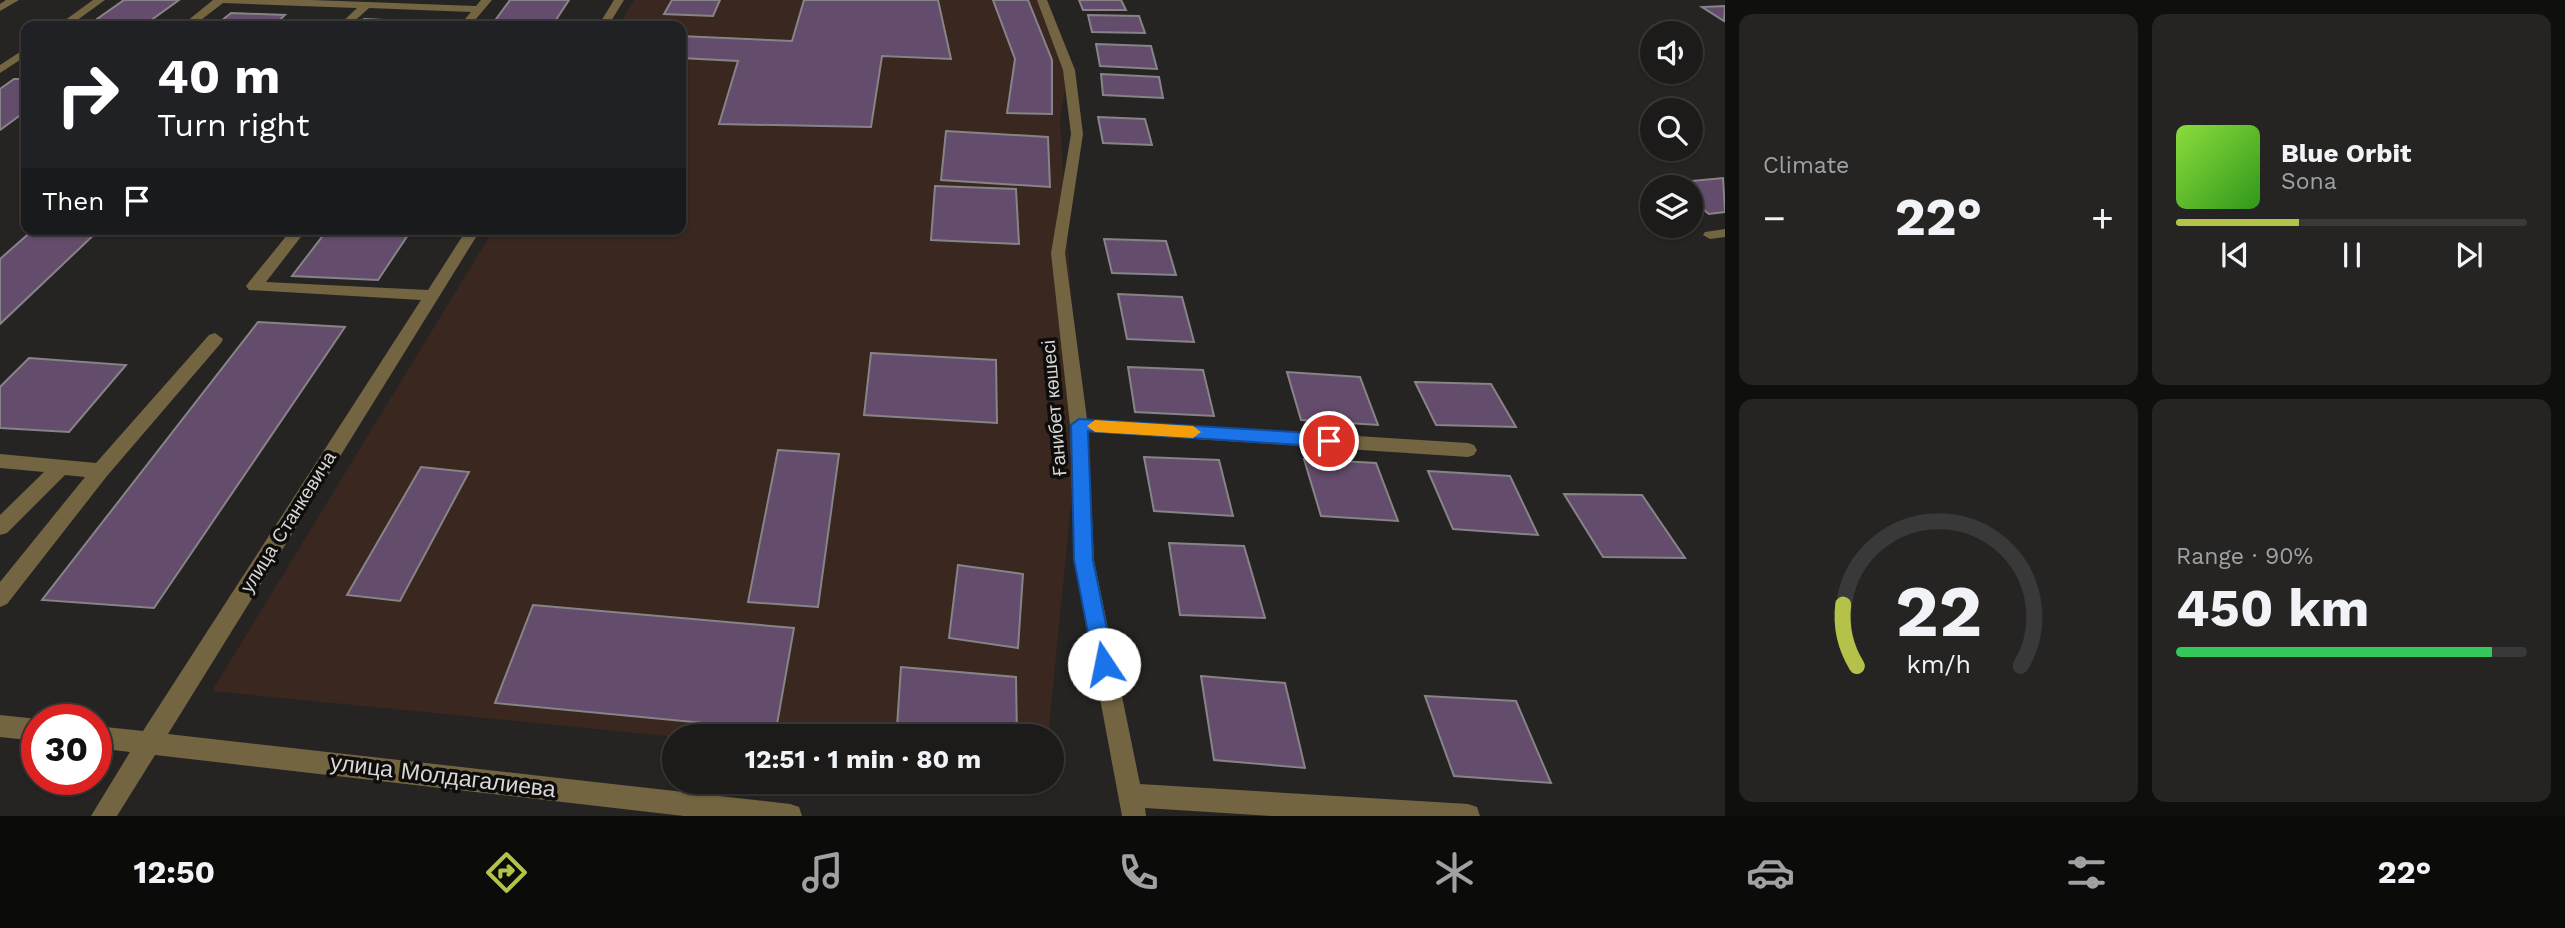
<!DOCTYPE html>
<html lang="en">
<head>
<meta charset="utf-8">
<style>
	body { margin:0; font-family:"Work Sans",sans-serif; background:#252423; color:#f1f3f6; height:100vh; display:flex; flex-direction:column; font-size:26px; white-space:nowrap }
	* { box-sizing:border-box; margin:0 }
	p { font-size:23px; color:#a0a1a2 }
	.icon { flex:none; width:38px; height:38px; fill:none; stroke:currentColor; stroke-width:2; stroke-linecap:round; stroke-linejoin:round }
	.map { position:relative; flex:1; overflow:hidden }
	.sheet { display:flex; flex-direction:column; gap:14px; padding:14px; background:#0f0f0e; width:840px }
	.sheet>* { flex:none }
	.banner { position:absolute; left:21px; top:21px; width:665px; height:214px; border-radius:14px; box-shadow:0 2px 5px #0004,0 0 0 2px #3a3939; background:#202124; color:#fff; overflow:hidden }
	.tools { position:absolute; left:1640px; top:21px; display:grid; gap:14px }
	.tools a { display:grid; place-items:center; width:63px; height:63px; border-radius:50%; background:#1c1b1a; box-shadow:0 2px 5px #0004,0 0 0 2px #3a3939; font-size:35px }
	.speed { position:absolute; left:21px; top:704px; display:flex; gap:14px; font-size:35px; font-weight:700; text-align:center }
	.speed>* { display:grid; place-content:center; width:91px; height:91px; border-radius:50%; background:#1c1b1a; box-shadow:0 2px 5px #0004,0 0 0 2px #3a3939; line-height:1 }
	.speed .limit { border:10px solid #d22; background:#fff; color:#111 }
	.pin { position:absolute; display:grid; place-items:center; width:60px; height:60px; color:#fff; margin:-30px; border:4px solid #fff; border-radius:50%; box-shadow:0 2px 7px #0007 }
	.me { position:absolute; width:77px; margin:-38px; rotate:349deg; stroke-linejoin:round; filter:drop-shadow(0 0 5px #0008) }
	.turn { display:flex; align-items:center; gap:24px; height:147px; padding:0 21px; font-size:32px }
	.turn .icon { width:91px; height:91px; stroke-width:2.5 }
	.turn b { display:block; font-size:49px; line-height:60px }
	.then { display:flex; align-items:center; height:66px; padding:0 21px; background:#0003; gap:14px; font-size:26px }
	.big { font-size:52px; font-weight:700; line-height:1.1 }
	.sheet .card { flex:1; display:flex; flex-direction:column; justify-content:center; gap:10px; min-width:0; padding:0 24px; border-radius:14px; background:#252423 }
	.sheet .dial { align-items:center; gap:0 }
	.dial svg { height:182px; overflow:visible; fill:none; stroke:#3a3939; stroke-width:7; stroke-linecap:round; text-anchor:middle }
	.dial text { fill:#f1f3f6; stroke:none }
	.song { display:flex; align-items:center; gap:21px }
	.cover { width:84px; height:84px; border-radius:10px; background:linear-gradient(135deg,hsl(90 70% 55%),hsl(110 70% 35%)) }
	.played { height:7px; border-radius:4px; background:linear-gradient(90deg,#b4c24a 35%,#3a3939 35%) }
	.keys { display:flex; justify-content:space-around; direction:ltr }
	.heat { display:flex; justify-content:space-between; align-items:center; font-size:38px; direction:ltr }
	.charge { height:10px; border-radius:5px; background:linear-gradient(90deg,#34c759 90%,#3a3939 0) }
	.sheet .tiles { flex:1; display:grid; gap:14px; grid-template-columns:repeat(2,1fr) }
	.trip { position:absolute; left:662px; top:724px; width:402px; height:70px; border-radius:35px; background:#1c1b1a; box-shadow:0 2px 5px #0004,0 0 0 2px #3a3939; font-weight:700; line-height:70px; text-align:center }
	.menu { display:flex; height:112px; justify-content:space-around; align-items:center; background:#0b0b0a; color:#a0a1a2 }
	.menu .icon { width:49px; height:49px }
	.menu .active { color:#b4c24a }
	.menu b { font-size:32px; color:#f1f3f6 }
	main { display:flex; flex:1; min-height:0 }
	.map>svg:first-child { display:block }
	.commercial { fill:#392720 }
	.building { fill:#644c6c; stroke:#868487; stroke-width:2 }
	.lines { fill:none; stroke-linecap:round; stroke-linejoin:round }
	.minor { fill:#736542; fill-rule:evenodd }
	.route { fill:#1a73e8; stroke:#114b97; stroke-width:2 }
	.slow { fill:#f59e0b }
	.labels { text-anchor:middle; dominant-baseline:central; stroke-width:7; stroke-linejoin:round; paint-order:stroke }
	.street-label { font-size:19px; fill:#d8d7d6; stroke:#0e0d0c }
	.near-street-label { font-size:23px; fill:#d8d7d6; stroke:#0e0d0c }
</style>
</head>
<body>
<main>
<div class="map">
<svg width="1725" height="816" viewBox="0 0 1725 816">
	<rect width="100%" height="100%" fill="#262422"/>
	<polygon class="commercial" points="634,0 1041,0 1069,70 1060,118 1079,425 1048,737 676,737 212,691 494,229 681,229 681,26 618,26"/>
	<g class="building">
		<polygon points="124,0 179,0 143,26 87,26"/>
		<polygon points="510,0 569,0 552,26 491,26"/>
		<polygon points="672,0 720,0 713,16 664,14"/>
		<polygon points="804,0 938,0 951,59 882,56 871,127 719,124 738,61 681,58 681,36 792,41"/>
		<polygon points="993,0 1028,0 1052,60 1052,114 1007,113 1015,59"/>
		<polygon points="1079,0 1121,0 1126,10 1083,10"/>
		<polygon points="1725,6 1724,21 1702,7"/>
		<polygon points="231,13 285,15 273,26 215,26"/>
		<polygon points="1088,15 1139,16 1145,33 1092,32"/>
		<polygon points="364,19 424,22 420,26 357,26"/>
		<polygon points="1096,44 1151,46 1157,69 1100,66"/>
		<polygon points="1101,74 1159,77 1163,98 1103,95"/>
		<polygon points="14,79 26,79 26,111 0,130 0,89"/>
		<polygon points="1098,117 1145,119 1152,145 1103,143"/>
		<polygon points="946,131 1048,137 1050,187 941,180"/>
		<polygon points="1723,178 1725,212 1709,214 1690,199 1690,187 1675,187 1670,183"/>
		<polygon points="935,186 1016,189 1019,244 931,240"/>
		<polygon points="34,229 100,229 0,324 0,259"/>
		<polygon points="328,229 412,229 378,280 292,276"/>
		<polygon points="1104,239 1166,241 1176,275 1112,273"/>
		<polygon points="1118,294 1182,297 1194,342 1127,339"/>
		<polygon points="258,322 345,327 154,608 42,600"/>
		<polygon points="871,353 996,360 997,423 864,415"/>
		<polygon points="29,358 126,365 69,432 0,428 0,387"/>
		<polygon points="1128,367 1203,370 1214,416 1135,412"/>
		<polygon points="1287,372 1360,377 1378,425 1301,420"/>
		<polygon points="1415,382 1491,384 1516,427 1436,425"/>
		<polygon points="778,450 839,454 818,607 748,602"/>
		<polygon points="1144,457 1219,460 1233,516 1154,511"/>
		<polygon points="1304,459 1376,463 1398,521 1321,516"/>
		<polygon points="421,467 469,472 400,601 347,595"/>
		<polygon points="1428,471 1510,476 1538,535 1453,529"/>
		<polygon points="1564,494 1642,495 1685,558 1603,557"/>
		<polygon points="1169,543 1244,546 1265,618 1180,615"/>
		<polygon points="958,565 1023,574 1018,648 949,638"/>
		<polygon points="533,605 794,628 776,730 495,703"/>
		<polygon points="901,667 1016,677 1017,737 897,727"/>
		<polygon points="1201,676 1285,683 1305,768 1214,760"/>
		<polygon points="1425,696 1516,701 1551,783 1454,776"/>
	</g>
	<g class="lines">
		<g class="minor">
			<polygon points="6,0 19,0 0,11 0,4"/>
			<polygon points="93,0 105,0 69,26 57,26"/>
			<polygon points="213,0 312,0 476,6 481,0 492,0 470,26 459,26 471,12 369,8 349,26 338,26 357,8 223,3 193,26 181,26"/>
			<polygon points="614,0 624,0 608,26 598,26"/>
			<polygon points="1037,0 1047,0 1075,70 1083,134 1065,253 1087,419 1468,443 1474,445 1477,450 1474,455 1468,457 1088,432 1094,560 1140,784 1468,804 1477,807 1480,816 1272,816 1145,808 1146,816 1122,816 1074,560 1070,425 1051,253 1071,134 1063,70"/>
			<polygon points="26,48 26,56 0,73 0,65"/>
			<polygon points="292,229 307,229 266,282 428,290 467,229 481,229 168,734 790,804 799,807 802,816 684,816 155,755 117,816 91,816 130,752 96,748 96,726 143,731 421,300 249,290 246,286 249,282"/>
			<polygon points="1725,229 1725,237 1710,239 1703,235 1705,232"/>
			<polygon points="215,333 223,339 221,343 107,476 7,604 0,607 0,582 85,477 65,475 7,533 0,535 0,515 44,472 0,468 0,454 96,463 209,335"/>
			<polygon points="0,715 38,719 37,741 0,737"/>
		</g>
	</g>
	<polygon class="route" points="1079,419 1329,434 1338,441 1329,447 1088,431 1093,560 1114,664 1111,671 1104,674 1097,671 1094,664 1074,560 1071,425"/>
	<polygon class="slow" points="1095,420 1193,426 1201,432 1193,438 1095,432 1087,426"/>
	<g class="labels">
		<g class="street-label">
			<text transform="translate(1054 408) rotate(-95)">Ғанибет көшесі</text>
			<text transform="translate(288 522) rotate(-58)">улица Станкевича</text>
		</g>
		<g class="near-street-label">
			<text transform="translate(443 776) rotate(7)">улица Молдагалиева</text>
		</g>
	</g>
</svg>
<div class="tools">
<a><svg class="icon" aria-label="sound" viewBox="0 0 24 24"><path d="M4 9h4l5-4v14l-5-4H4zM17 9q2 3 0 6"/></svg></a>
<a><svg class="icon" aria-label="search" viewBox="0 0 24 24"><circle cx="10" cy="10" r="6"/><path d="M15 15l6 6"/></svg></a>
<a><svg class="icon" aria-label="layers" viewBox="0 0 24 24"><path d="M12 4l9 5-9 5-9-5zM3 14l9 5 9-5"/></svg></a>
</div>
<div class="speed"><div class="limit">30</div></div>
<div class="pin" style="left:1329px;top:441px;background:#d93025"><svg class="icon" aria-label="arrive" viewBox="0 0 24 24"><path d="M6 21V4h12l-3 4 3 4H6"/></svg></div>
<svg class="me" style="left:1104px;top:664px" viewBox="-20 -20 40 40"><circle r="19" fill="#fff"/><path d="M0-13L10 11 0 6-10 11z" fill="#1a73e8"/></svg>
<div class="trip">12:51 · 1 min · 80 m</div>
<div class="banner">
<div class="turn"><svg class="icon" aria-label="right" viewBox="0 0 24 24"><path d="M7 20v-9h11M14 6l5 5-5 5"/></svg><div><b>40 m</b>Turn right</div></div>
<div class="then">Then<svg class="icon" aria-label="arrive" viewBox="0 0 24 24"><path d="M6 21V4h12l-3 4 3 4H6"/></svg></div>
</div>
</div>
<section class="sheet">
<div class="tiles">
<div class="card"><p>Climate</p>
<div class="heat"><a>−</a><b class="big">22°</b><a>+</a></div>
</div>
<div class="card">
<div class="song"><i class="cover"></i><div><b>Blue Orbit</b><p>Sona</p></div></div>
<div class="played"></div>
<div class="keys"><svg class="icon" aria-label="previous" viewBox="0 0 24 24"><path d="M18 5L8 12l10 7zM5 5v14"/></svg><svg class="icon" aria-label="pause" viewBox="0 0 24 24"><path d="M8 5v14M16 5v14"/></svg><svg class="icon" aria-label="next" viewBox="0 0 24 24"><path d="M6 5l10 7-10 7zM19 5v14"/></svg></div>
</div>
<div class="card dial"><svg viewBox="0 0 100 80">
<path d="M14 69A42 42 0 1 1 86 69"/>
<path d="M14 69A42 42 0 0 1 8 42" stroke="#b4c24a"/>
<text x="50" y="56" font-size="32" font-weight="700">22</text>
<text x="50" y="72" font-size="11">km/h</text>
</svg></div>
<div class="card"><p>Range · 90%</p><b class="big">450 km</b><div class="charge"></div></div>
</div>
</section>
</main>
<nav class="menu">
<b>12:50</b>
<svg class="icon active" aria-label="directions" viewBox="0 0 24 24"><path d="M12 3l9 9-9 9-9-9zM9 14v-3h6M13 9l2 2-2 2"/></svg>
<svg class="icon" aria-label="music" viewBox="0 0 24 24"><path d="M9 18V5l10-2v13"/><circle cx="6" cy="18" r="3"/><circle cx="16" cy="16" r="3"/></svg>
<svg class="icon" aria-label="phone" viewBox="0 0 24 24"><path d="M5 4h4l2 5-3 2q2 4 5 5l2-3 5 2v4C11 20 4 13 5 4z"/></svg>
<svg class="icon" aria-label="climate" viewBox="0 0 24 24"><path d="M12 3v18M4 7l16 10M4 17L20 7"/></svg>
<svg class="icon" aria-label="car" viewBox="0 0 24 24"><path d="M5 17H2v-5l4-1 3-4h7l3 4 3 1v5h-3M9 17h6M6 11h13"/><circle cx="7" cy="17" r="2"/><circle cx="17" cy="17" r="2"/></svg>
<svg class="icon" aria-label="filters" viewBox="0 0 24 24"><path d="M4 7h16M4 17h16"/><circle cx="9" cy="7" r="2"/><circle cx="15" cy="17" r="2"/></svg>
<b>22°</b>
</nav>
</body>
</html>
